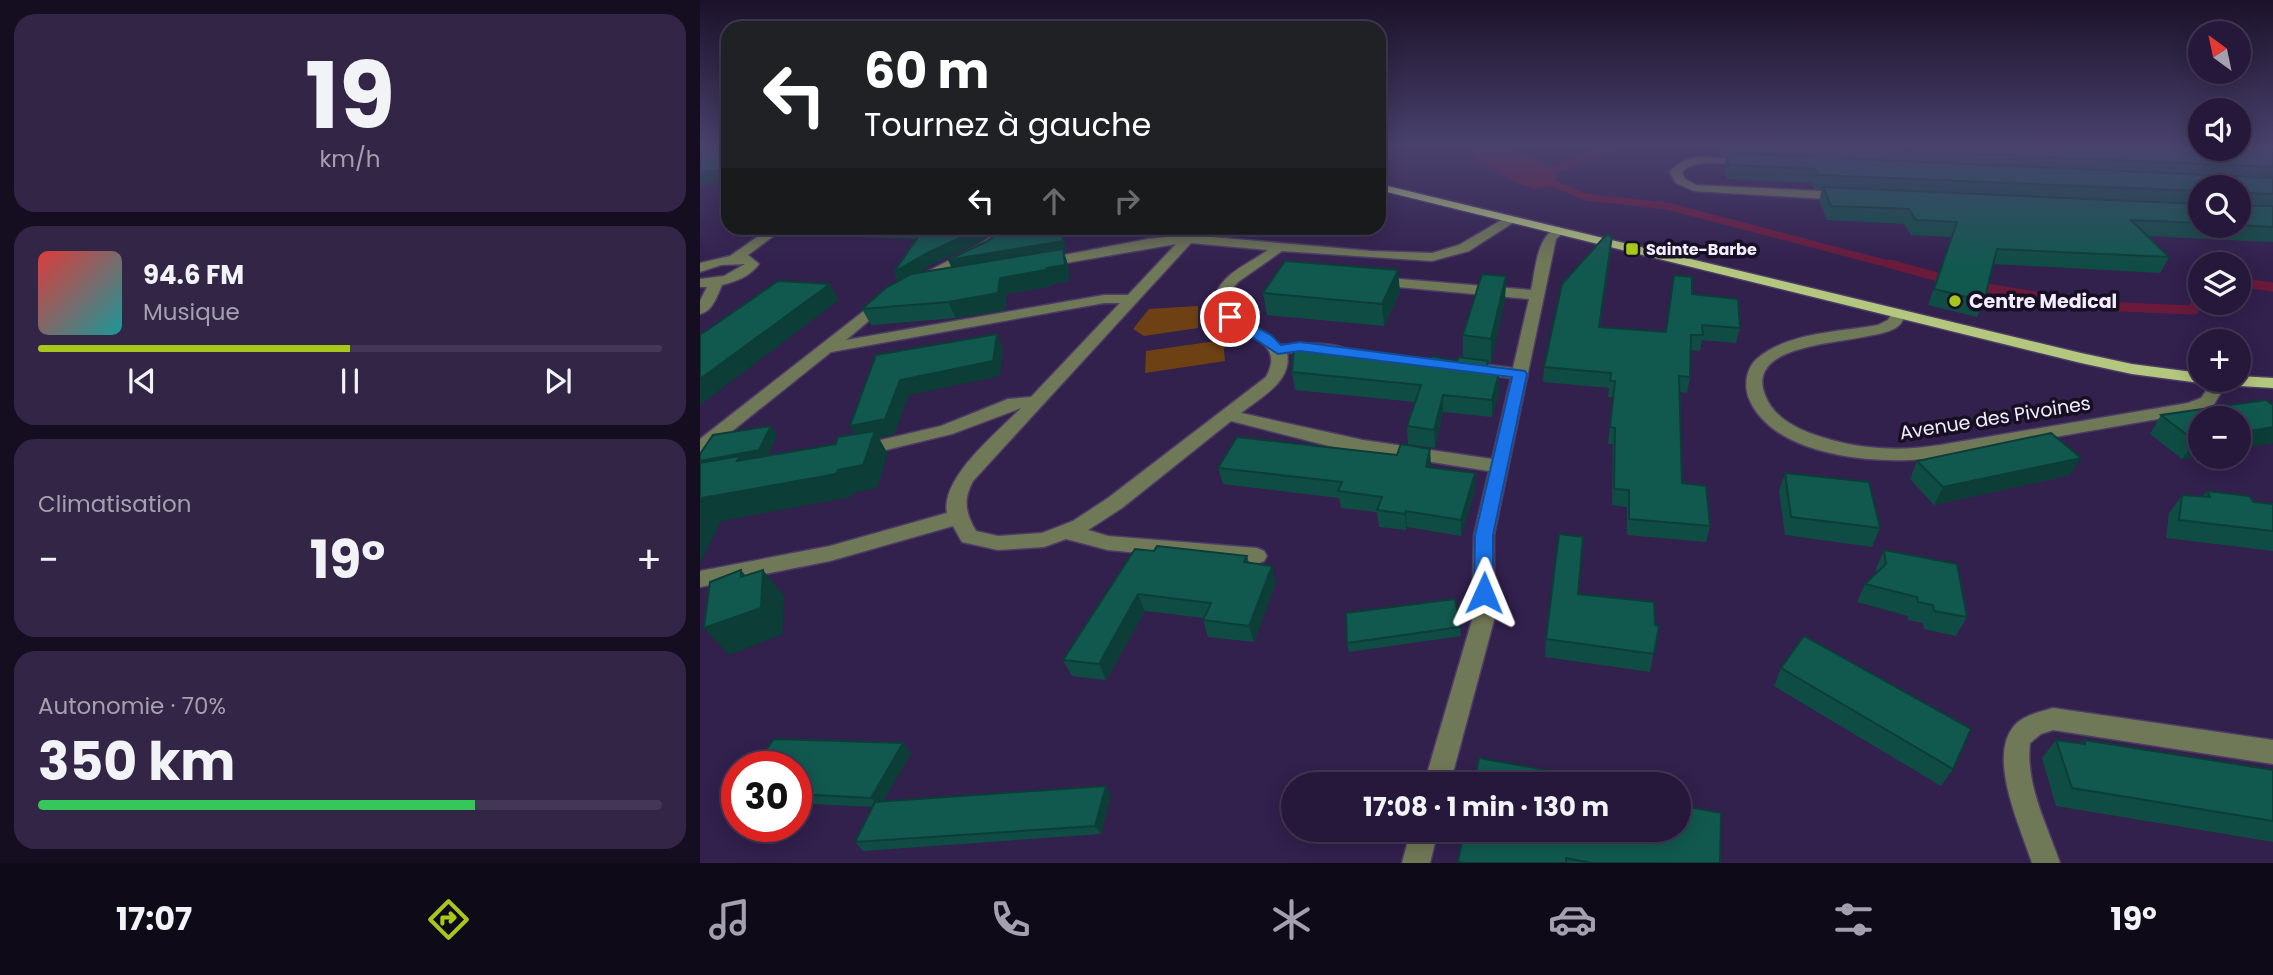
<!DOCTYPE html>
<html lang="fr">
<head>
<meta charset="utf-8">
<style>
	body { margin:0; font-family:Poppins,sans-serif; background:#322545; color:#f1f3f6; height:100vh; display:flex; flex-direction:column; font-size:26px; white-space:nowrap }
	* { box-sizing:border-box; margin:0 }
	p { font-size:23px; color:#a4a0af }
	.icon { flex:none; width:38px; height:38px; fill:none; stroke:currentColor; stroke-width:2; stroke-linecap:round; stroke-linejoin:round }
	.map { position:relative; flex:1; overflow:hidden }
	.sheet { display:flex; flex-direction:column; gap:14px; padding:14px; background:#150d20; width:700px }
	.sheet>* { flex:none }
	.top-card { position:absolute; left:21px; top:21px; width:665px; height:214px; border-radius:21px; box-shadow:0 4px 18px #0003,0 0 0 2px #423754; background:#202124; color:#fff; overflow:hidden }
	.needle { width:46px; rotate:327deg }
	.tools { position:absolute; left:1488px; top:21px; display:grid; gap:14px }
	.tools a { display:grid; place-items:center; width:63px; height:63px; border-radius:50%; background:#26183a; box-shadow:0 4px 18px #0003,0 0 0 2px #423754; font-size:35px }
	.speed { position:absolute; left:21px; top:751px; display:flex; gap:14px; font-size:35px; font-weight:700; text-align:center }
	.speed>* { display:grid; place-content:center; width:91px; height:91px; border-radius:50%; background:#26183a; box-shadow:0 4px 18px #0003,0 0 0 2px #423754; line-height:1 }
	.speed .limit { border:10px solid #d22; background:#fff; color:#111 }
	.pin { position:absolute; display:grid; place-items:center; width:60px; height:60px; color:#fff; margin:-30px; border:4px solid #fff; border-radius:50%; box-shadow:0 2px 7px #0007 }
	.me { position:absolute; width:77px; margin:-38px; rotate:1deg; stroke-linejoin:round; filter:drop-shadow(0 0 5px #0008) }
	.turn { display:flex; align-items:center; gap:24px; height:147px; padding:0 28px; font-size:32px }
	.turn .icon { width:91px; height:91px; stroke-width:2.5 }
	.turn b { display:block; font-size:49px; line-height:60px }
	.lanes { display:flex; align-items:center; height:66px; padding:0 28px; background:#0003; justify-content:center; gap:35px; direction:ltr }
	.lanes .off { opacity:.35 }
	.big { font-size:52px; font-weight:700; line-height:1.1 }
	.sheet .widget { flex:1; display:flex; flex-direction:column; justify-content:center; gap:10px; min-width:0; padding:0 24px; border-radius:21px; background:#322545 }
	.sheet .dial { align-items:center; gap:0 }
	.dial b { font-size:91px; line-height:1 }
	.song { display:flex; align-items:center; gap:21px }
	.cover { width:84px; height:84px; border-radius:10px; background:linear-gradient(135deg,hsl(0 70% 55%),hsl(180 70% 35%)) }
	.played { height:7px; border-radius:4px; background:linear-gradient(90deg,#a8c71c 50%,#423754 50%) }
	.keys { display:flex; justify-content:space-around; direction:ltr }
	.heat { display:flex; justify-content:space-between; align-items:center; font-size:38px; direction:ltr }
	.charge { height:10px; border-radius:5px; background:linear-gradient(90deg,#34c759 70%,#423754 0) }
	.trip { position:absolute; left:581px; top:772px; width:410px; height:70px; border-radius:35px; background:#26183a; box-shadow:0 4px 18px #0003,0 0 0 2px #423754; font-weight:700; line-height:70px; text-align:center }
	.tabs { display:flex; height:112px; justify-content:space-around; align-items:center; background:#0f0a17; color:#a4a0af }
	.tabs .icon { width:49px; height:49px }
	.tabs .on { color:#a8c71c }
	.tabs b { font-size:32px; color:#f1f3f6 }
	main { display:flex; flex:1; min-height:0 }
	.map>svg:first-child { display:block }
	.green { fill:#6e4115 }
	.lines { fill:none; stroke-linecap:round; stroke-linejoin:round }
	.stream-far1 { stroke:#6b1a3b; stroke-width:7 }
	.stream { stroke:#6b1a3b; stroke-width:9 }
	.river { fill:#6b1a3b; fill-rule:evenodd }
	.minor-casing { stroke:#4d3d66; stroke-width:3 }
	.major-casing { stroke:#4d3d66; stroke-width:3 }
	.minor { fill:#707957; fill-rule:evenodd }
	.major { fill:#b4c77e; fill-rule:evenodd }
	.wall { fill:#0f4d44; fill-rule:evenodd }
	.shaded-wall { fill:#0c3e37 }
	.building { fill:#11594f; stroke:#0c3e37; stroke-width:2 }
	.route { fill:#1a73e8; stroke:#114b97; stroke-width:2 }
	.poi-dot { fill:#a8c71c; stroke:#170f23; stroke-width:2.5 }
	.labels { text-anchor:middle; dominant-baseline:central; stroke-width:7; stroke-linejoin:round; paint-order:stroke }
	.far-poi-label { font-size:16px; font-weight:bold; fill:#f3edff; stroke:#170f23; text-anchor:start }
	.poi-label { font-size:19px; font-weight:bold; fill:#f3edff; stroke:#170f23; text-anchor:start }
	.street-label { font-size:19px; fill:#f3edff; stroke:#170f23 }
</style>
</head>
<body>
<main>
<section class="sheet">
<div class="widget dial"><b>19</b><p>km/h</p></div>
<div class="widget">
<div class="song"><i class="cover"></i><div><b>94.6 FM</b><p>Musique</p></div></div>
<div class="played"></div>
<div class="keys"><svg class="icon" aria-label="previous" viewBox="0 0 24 24"><path d="M18 5L8 12l10 7zM5 5v14"/></svg><svg class="icon" aria-label="pause" viewBox="0 0 24 24"><path d="M8 5v14M16 5v14"/></svg><svg class="icon" aria-label="next" viewBox="0 0 24 24"><path d="M6 5l10 7-10 7zM19 5v14"/></svg></div>
</div>
<div class="widget"><p>Climatisation</p>
<div class="heat"><a>−</a><b class="big">19°</b><a>+</a></div>
</div>
<div class="widget"><p>Autonomie · 70%</p><b class="big">350 km</b><div class="charge"></div></div>
</section>
<div class="map">
<svg width="1573" height="863" viewBox="0 0 1573 863">
	<rect width="100%" height="100%" fill="#32204d"/>
	<g class="green">
		<polygon points="498,306 498,328 444,336 433,329 449,309"/>
		<polygon points="523,340 525,361 445,373 446,351"/>
	</g>
	<g class="lines">
		<g class="stream-far1">
			<polyline points="837,177 886,197 967,206 1196,266"/>
			<polyline points="837,177 917,145"/>
		</g>
		<g class="stream">
			<polyline points="1190,264 1249,280"/>
			<polyline points="1538,282 1573,287"/>
			<polyline points="1274,286 1398,306 1494,310 1496,294 1500,287"/>
		</g>
		<polygon class="river" points="768,145 806,145 851,168 857,177 851,186 837,189 823,186 776,160"/>
		<g class="minor-casing">
			<g id="minor">
				<path d="M999,157L1049,160L1055,163L1049,166C1028,165 998,156 982,172L985,179L996,185L1144,192L1150,196L1144,200L994,191L976,183L970,172C978,162 987,159 999,157Z"/>
				<path d="M810,215L816,219L814,222L769,251L732,261L582,251L538,282L529,292L528,304L533,311L581,345C598,343 639,341 651,352C641,361 603,351 587,353C593,381 560,398 541,413L663,440L792,459L811,378L765,372L757,367L765,362L813,368L829,299L676,285L669,281L676,277L831,290C836,269 836,235 859,227L865,231L856,239L794,535V620L750,784H724L772,620L774,535L789,471L629,446L531,421L422,508L388,530L408,536L557,548L564,551L567,556L564,561L557,564L408,550L366,539L344,547L298,550L262,542L253,526L130,561L0,587V571L130,546L247,513C240,478 298,432 321,408L252,434L161,456L155,454L152,450L155,446L241,426L308,399L331,397L420,303H404L131,352L6,452L0,454V439L178,300L183,299L190,303L146,340L404,295H428L476,244L343,267L336,263L343,259L448,239L488,235L672,251L732,253L759,245ZM491,243L568,250C546,266 518,274 513,304C516,308 519,314 523,318C544,337 586,341 566,377L408,498L373,521L342,533L298,536L276,531C265,512 263,500 273,481Z"/>
				<path d="M70,228H84L48,255L59,264C49,277 37,281 22,285C17,296 13,311 0,314V301L7,287H0V279L24,276L45,264L21,265L0,272V263L30,256Z"/>
				<polygon points="304,228 318,228 289,251 223,283 218,284 211,280 279,245"/>
				<path d="M1198,310L1205,314C1203,319 1202,324 1197,327C1170,346 1042,336 1065,395C1075,421 1103,432 1128,439C1165,450 1203,451 1240,445L1488,403L1501,398L1506,391L1501,380H1517L1522,391L1513,406L1492,413L1240,457C1185,466 1071,459 1048,396C1044,382 1047,366 1059,357C1090,332 1141,332 1178,325L1188,320L1193,311Z"/>
				<path d="M1353,708L1573,740V764L1353,730L1341,734L1330,743C1325,784 1347,825 1360,863H1332C1321,828 1287,758 1314,726C1323,715 1340,712 1353,708Z"/>
				<polygon points="711,830 738,830 730,863 702,863"/>
			</g>
		</g>
		<g class="major-casing">
			<g id="major">
				<polygon points="679,184 1381,353 1432,364 1500,373 1500,380 1507,380 1500,383 1432,374 1381,363 679,190"/>
				<polygon points="1538,376 1573,378 1573,388 1524,385 1516,380 1538,380"/>
			</g>
		</g>
		<use href="#minor" class="minor"/>
		<use href="#major" class="major"/>
	</g>
	<g class="wall">
		<path d="M1019,145H1573V242L1447,236L1469,257L1460,273L1293,264L1284,301L1277,317L1228,305L1251,237L1211,235L1204,224L1127,220L1119,201L1122,189H1114L1111,183L1027,179L1024,167L1026,156H1021ZM1500,187H1538V226H1500Z"/>
		<polygon points="99,228 301,228 278,243 232,264 217,273 366,251 364,252 368,265 370,281 352,284 352,286 306,294 305,310 256,318 171,325 162,309 198,281 194,272 216,239 104,235"/>
		<polygon points="536,228 589,228 583,235 537,231"/>
		<polygon points="911,250 900,327 965,332 992,294 1040,328 1036,343 1002,340 1000,351 991,350 990,377 987,393 980,392 982,483 1010,526 1006,542 927,535 927,507 912,505 913,444 908,444 913,397 908,397 909,388 843,382 844,367"/>
		<polygon points="806,276 805,299 791,363 788,362 788,372 799,373 799,391 792,417 743,412 735,448 708,444 707,426 715,402 595,390 592,372 731,359 757,361 763,358 763,335"/>
		<polygon points="700,292 684,326 567,315 563,293"/>
		<polygon points="1566,400 1573,405 1573,443 1538,449 1538,418 1500,418 1500,456 1482,459 1450,434 1461,415"/>
		<polygon points="1217,461 1370,475 1234,505 1210,479"/>
		<polygon points="731,465 730,468 775,490 761,536 707,527 706,530 679,527 677,512 641,508 639,498 523,484 518,468"/>
		<polygon points="1085,473 1180,528 1172,547 1085,535 1079,491"/>
		<polygon points="1507,491 1554,502 1573,504 1573,551 1466,538 1469,513 1482,495 1502,497"/>
		<polygon points="1184,550 1267,617 1256,636 1224,629 1223,623 1208,620 1208,616 1157,602 1165,584 1177,573 1176,569"/>
		<polygon points="454,551 547,556 549,563 576,582 554,642 508,637 503,620 504,618 445,611 406,680 372,676 363,660"/>
		<polygon points="878,594 955,625 959,626 950,672 845,657 846,639"/>
		<polygon points="760,627 761,636 649,652 647,643"/>
		<polygon points="1081,668 1253,769 1241,786 1074,686"/>
		<polygon points="1356,740 1381,743 1384,740 1573,770 1573,842 1356,806 1342,758"/>
		<polygon points="203,743 211,753 183,801 411,795 401,834 163,851 155,842 173,807 96,803 96,766"/>
		<polygon points="764,830 1020,863 758,863"/>
	</g>
	<g class="shaded-wall">
		<polygon points="28,165 28,181 25,183 0,185 0,172"/>
		<polygon points="215,228 233,228 218,239 213,229"/>
		<polygon points="281,228 301,228 278,243 232,264 199,283 194,272 227,253"/>
		<polygon points="361,228 363,228 366,251 364,252 368,265 370,281 352,284 352,286 306,294 305,310 256,318 248,302 253,271 248,260"/>
		<polygon points="582,228 589,228 583,235"/>
		<polygon points="698,270 700,292 684,326 682,304"/>
		<polygon points="806,276 805,299 791,363 791,339"/>
		<polygon points="130,284 139,300 0,405 0,379"/>
		<polygon points="297,334 303,349 300,376 209,395 194,435 179,438 188,454 177,488 153,493 151,497 21,521 0,563 0,502 2,498 138,470 160,442 150,426 200,380"/>
		<polygon points="799,373 799,391 792,417 792,400"/>
		<polygon points="743,395 743,412 735,448 734,430"/>
		<polygon points="71,426 77,436 66,460 0,469 0,461"/>
		<polygon points="1573,427 1573,443 1538,449 1538,433"/>
		<polygon points="1500,440 1500,456 1482,459 1495,441"/>
		<polygon points="730,449 731,465 727,483 726,467"/>
		<polygon points="1381,458 1370,475 1234,505 1243,487"/>
		<polygon points="775,473 775,490 761,536 761,520"/>
		<polygon points="706,511 707,527 706,530 705,514"/>
		<polygon points="572,566 576,582 554,642 549,626"/>
		<polygon points="41,570 61,594 63,570 84,596 83,634 29,655 4,628 41,577"/>
		<polygon points="438,594 445,611 406,680 399,664"/>
		<polygon points="203,743 211,753 180,807 171,798"/>
		<polygon points="406,786 411,795 401,834 395,826"/>
	</g>
	<g class="building">
		<polygon points="0,145 28,145 28,165 18,170 0,172"/>
		<polygon points="1085,145 1500,145 1500,149 1538,149 1538,145 1573,145 1573,167"/>
		<polygon points="1026,153 1573,178 1573,194 1547,193 1544,196 1547,206 1573,206 1573,227 1538,225 1538,187 1500,187 1500,191 1117,175 1115,169 1029,165"/>
		<polygon points="1123,187 1500,204 1500,223 1431,220 1469,257 1297,249 1284,301 1234,289 1257,222 1216,220 1209,209 1131,206"/>
		<polygon points="170,228 215,228 213,229"/>
		<polygon points="224,228 281,228 273,232 227,253 194,272"/>
		<polygon points="305,228 361,228 363,241 248,260 286,242"/>
		<polygon points="907,234 912,236 899,327 966,332 974,275 992,277 992,294 1038,299 1040,328 1002,325 1003,335 991,335 990,377 979,376 982,483 1006,486 1010,526 929,519 929,490 914,489 915,428 910,427 915,381 910,381 911,373 844,367 862,284"/>
		<polygon points="363,249 365,265 347,268 346,270 300,278 298,293 248,302 162,309 187,287 211,274"/>
		<polygon points="585,261 698,270 682,304 563,293"/>
		<polygon points="782,274 806,276 791,339 763,335"/>
		<polygon points="78,281 130,284 0,379 0,335"/>
		<polygon points="297,334 293,361 200,380 185,419 150,426 176,355"/>
		<polygon points="594,347 731,359 732,356 757,361 759,357 788,361 785,372 799,373 792,400 743,395 734,430 707,426 721,385 592,372"/>
		<polygon points="1566,400 1573,405 1573,427 1538,433 1538,418 1500,418 1500,440 1495,441 1461,415"/>
		<polygon points="71,426 59,450 0,461 0,454 13,435"/>
		<polygon points="175,431 163,465 138,470 136,474 2,498 0,502 0,463 40,456 37,461 136,444 138,437"/>
		<polygon points="1351,433 1381,458 1243,487 1217,461"/>
		<polygon points="537,437 697,455 701,444 730,449 726,467 775,473 761,520 706,511 705,514 677,510 682,497 638,491 642,482 518,468"/>
		<polygon points="1085,473 1169,482 1180,528 1091,517"/>
		<polygon points="1507,491 1549,496 1554,502 1573,504 1573,531 1479,520 1482,495 1510,497"/>
		<polygon points="859,534 883,537 878,594 954,602 955,625 959,626 954,654 846,639"/>
		<polygon points="457,546 547,556 544,562 572,566 549,626 503,620 511,603 438,594 399,664 363,660 435,549 454,551"/>
		<polygon points="1184,550 1257,564 1267,617 1234,611 1233,605 1218,602 1217,597 1165,584 1186,564"/>
		<polygon points="41,570 41,577 63,570 61,608 4,628 10,582"/>
		<polygon points="755,599 760,627 647,643 646,613"/>
		<polygon points="1104,636 1271,729 1253,769 1081,668"/>
		<polygon points="74,739 203,743 171,798 96,794 96,766 54,766"/>
		<polygon points="1356,740 1385,744 1384,740 1573,770 1573,821 1372,788"/>
		<polygon points="779,758 925,784 774,784"/>
		<polygon points="406,786 395,826 155,842 175,802"/>
		<polygon points="978,805 1021,813 1020,863 892,863 866,858 866,863 764,863 758,862 764,830 978,830"/>
	</g>
	<linearGradient id="sky" x2="0" y2="1"><stop stop-color="#1c122a"/><stop offset="0.55" stop-color="#49426d"/><stop offset="1" stop-color="#49426d" stop-opacity="0"/></linearGradient>
	<rect width="1573" height="266" fill="url(#sky)"/>
	<polygon class="route" points="530,313 571,335 581,345 600,342 825,371 827,374 793,535 793,593 791,598 784,600 777,598 774,593 775,535 812,377 600,351 578,354 526,320 526,314"/>
	<g class="poi-dot">
		<rect x="925" y="242" width="14" height="14" rx="3.5"/>
		<circle cx="1255" cy="301" r="7"/>
	</g>
	<g class="labels">
		<g class="far-poi-label">
			<text x="946" y="249">Sainte-Barbe</text>
		</g>
		<g class="poi-label">
			<text x="1269" y="301">Centre Medical</text>
		</g>
		<g class="street-label">
			<text transform="translate(1295 418) rotate(-9)">Avenue des Pivoines</text>
		</g>
	</g>
</svg>
<div class="tools">
<a><svg class="needle" viewBox="-14 -14 28 28"><path d="M0-13l5 13h-10z" fill="#e53935"/><path d="M0 13l5-13h-10z" fill="#a4a0af"/></svg></a>
<a><svg class="icon" aria-label="sound" viewBox="0 0 24 24"><path d="M4 9h4l5-4v14l-5-4H4zM17 9q2 3 0 6"/></svg></a>
<a><svg class="icon" aria-label="search" viewBox="0 0 24 24"><circle cx="10" cy="10" r="6"/><path d="M15 15l6 6"/></svg></a>
<a><svg class="icon" aria-label="layers" viewBox="0 0 24 24"><path d="M12 4l9 5-9 5-9-5zM3 14l9 5 9-5"/></svg></a>
<a>+</a>
<a>−</a>
</div>
<div class="speed"><div class="limit">30</div></div>
<div class="pin" style="left:530px;top:317px;background:#d93025"><svg class="icon" aria-label="arrive" viewBox="0 0 24 24"><path d="M6 21V4h12l-3 4 3 4H6"/></svg></div>
<svg class="me" style="left:784px;top:593px" viewBox="-20 -20 40 40"><path d="M0-17L14 15 0 8-14 15z" fill="#1a73e8" stroke="#fff" stroke-width="4"/></svg>
<div class="trip">17:08 · 1 min · 130 m</div>
<div class="top-card">
<div class="turn"><svg class="icon" aria-label="left" viewBox="0 0 24 24"><path d="M17 20v-9H6M10 6l-5 5 5 5"/></svg><div><b>60 m</b>Tournez à gauche</div></div>
<div class="lanes"><svg class="icon" aria-label="left" viewBox="0 0 24 24"><path d="M17 20v-9H6M10 6l-5 5 5 5"/></svg><svg class="icon off" aria-label="ahead" viewBox="0 0 24 24"><path d="M12 20V5M6 11l6-6 6 6"/></svg><svg class="icon off" aria-label="right" viewBox="0 0 24 24"><path d="M7 20v-9h11M14 6l5 5-5 5"/></svg></div>
</div>
</div>
</main>
<nav class="tabs">
<b>17:07</b>
<svg class="icon on" aria-label="directions" viewBox="0 0 24 24"><path d="M12 3l9 9-9 9-9-9zM9 14v-3h6M13 9l2 2-2 2"/></svg>
<svg class="icon" aria-label="music" viewBox="0 0 24 24"><path d="M9 18V5l10-2v13"/><circle cx="6" cy="18" r="3"/><circle cx="16" cy="16" r="3"/></svg>
<svg class="icon" aria-label="phone" viewBox="0 0 24 24"><path d="M5 4h4l2 5-3 2q2 4 5 5l2-3 5 2v4C11 20 4 13 5 4z"/></svg>
<svg class="icon" aria-label="climate" viewBox="0 0 24 24"><path d="M12 3v18M4 7l16 10M4 17L20 7"/></svg>
<svg class="icon" aria-label="car" viewBox="0 0 24 24"><path d="M5 17H2v-5l4-1 3-4h7l3 4 3 1v5h-3M9 17h6M6 11h13"/><circle cx="7" cy="17" r="2"/><circle cx="17" cy="17" r="2"/></svg>
<svg class="icon" aria-label="filters" viewBox="0 0 24 24"><path d="M4 7h16M4 17h16"/><circle cx="9" cy="7" r="2"/><circle cx="15" cy="17" r="2"/></svg>
<b>19°</b>
</nav>
</body>
</html>
